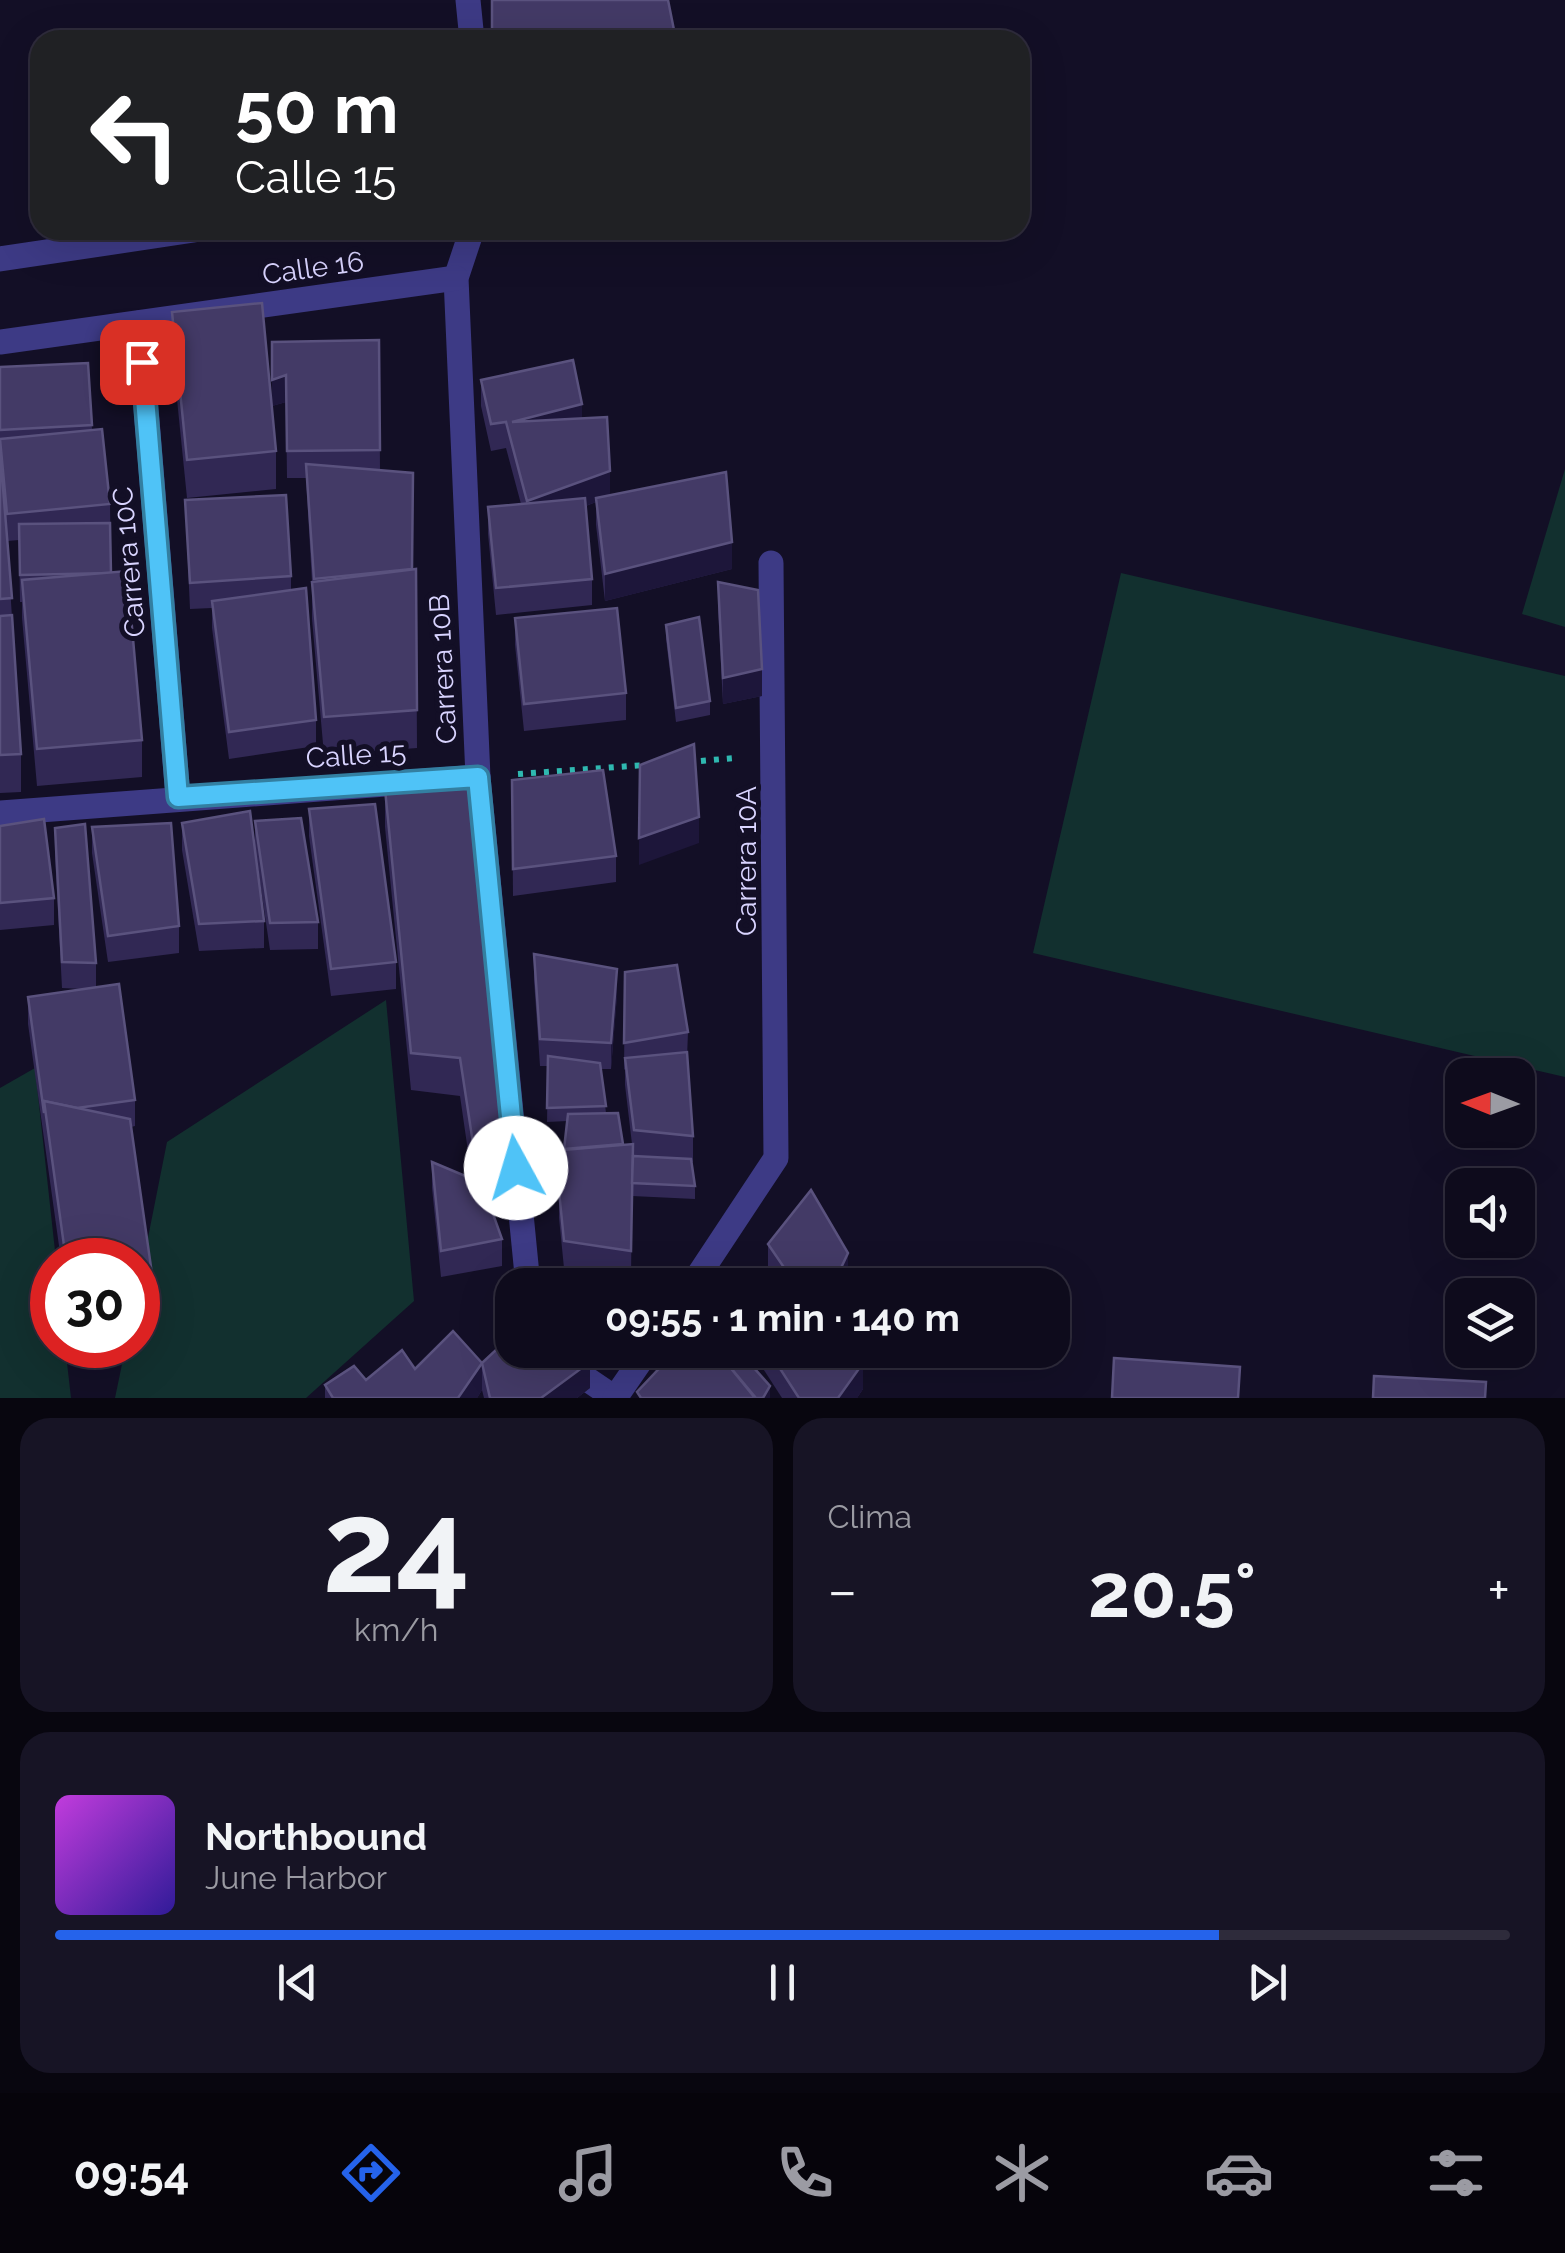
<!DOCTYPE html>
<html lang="es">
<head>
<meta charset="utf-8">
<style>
	body { margin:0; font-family:Raleway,sans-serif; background:#171425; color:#f1f3f6; height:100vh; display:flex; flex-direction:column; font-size:38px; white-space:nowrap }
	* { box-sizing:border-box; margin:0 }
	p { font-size:32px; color:#9b9ba3 }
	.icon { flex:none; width:55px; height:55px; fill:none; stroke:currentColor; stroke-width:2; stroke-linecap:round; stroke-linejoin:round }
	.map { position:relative; height:1398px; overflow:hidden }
	.panel { display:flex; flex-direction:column; gap:20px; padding:20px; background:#08060f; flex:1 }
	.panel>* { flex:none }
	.top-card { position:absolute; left:30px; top:30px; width:1000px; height:210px; border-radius:30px; box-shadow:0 10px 40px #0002,0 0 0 2px #2e2b3b; background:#202124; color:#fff; overflow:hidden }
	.needle { width:65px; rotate:271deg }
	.buttons { position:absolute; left:1445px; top:1058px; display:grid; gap:20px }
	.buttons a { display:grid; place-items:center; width:90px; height:90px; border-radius:20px; background:#0e0b1c; box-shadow:0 10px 40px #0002,0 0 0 2px #2e2b3b; font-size:50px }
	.speed { position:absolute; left:30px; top:1238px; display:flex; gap:20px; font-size:50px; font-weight:700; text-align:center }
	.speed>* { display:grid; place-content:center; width:130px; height:130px; border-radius:50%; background:#0e0b1c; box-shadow:0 10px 40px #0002,0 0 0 2px #2e2b3b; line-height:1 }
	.speed .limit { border:15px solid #d22; background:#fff; color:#111 }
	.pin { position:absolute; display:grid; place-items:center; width:85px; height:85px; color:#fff; margin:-42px; border-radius:20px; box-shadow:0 5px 15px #0006 }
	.me { position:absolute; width:110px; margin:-55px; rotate:354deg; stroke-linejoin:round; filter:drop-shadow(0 0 8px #0008) }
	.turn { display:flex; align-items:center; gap:35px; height:210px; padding:0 40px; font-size:45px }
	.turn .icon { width:130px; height:130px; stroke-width:2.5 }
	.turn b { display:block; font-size:70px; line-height:85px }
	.big { font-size:75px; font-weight:700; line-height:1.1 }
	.panel .card { flex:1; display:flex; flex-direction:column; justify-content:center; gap:15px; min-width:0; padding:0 35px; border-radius:30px; background:#171425 }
	.panel .dial { align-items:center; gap:0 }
	.dial b { font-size:130px; line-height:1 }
	.song { display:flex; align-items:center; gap:30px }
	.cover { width:120px; height:120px; border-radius:15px; background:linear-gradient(135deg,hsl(290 70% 55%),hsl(250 70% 35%)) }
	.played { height:10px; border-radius:5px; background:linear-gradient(90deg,#2563eb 80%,#2e2b3b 80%) }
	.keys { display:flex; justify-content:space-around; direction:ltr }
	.heat { display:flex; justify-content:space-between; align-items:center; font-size:55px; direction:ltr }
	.panel .tiles { flex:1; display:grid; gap:20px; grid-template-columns:1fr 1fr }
	.card:last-child { grid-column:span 2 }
	.trip { position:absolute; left:495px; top:1268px; width:575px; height:100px; border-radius:30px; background:#0e0b1c; box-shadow:0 10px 40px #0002,0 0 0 2px #2e2b3b; font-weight:700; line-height:100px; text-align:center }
	.tab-bar { display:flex; height:160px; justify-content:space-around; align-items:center; background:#06040b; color:#9b9ba3 }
	.tab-bar .icon { width:70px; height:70px }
	.tab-bar .current { color:#2563eb }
	.tab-bar b { font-size:45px; color:#f1f3f6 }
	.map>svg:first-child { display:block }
	.green { fill:#12302f }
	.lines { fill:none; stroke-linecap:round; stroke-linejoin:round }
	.path { stroke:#2fb8b0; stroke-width:6; stroke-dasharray:5 8; stroke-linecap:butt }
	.minor { stroke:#3d3a85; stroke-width:25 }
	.wall { fill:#312854 }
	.shaded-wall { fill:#1d163a }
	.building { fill:#433a66; stroke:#5a527e; stroke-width:2.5 }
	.route-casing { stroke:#337fa1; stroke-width:25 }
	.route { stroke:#4fc3f7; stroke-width:18 }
	.labels { text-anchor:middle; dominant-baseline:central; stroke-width:10; stroke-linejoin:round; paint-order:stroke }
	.street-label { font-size:28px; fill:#d9d4ff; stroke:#130f26 }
</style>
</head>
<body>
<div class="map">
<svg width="1565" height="1398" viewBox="0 0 1565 1398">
	<rect width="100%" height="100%" fill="#130f26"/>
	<g class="green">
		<polygon points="1565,469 1565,627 1522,614"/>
		<polygon points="1121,573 1565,676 1565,1077 1033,953"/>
		<polygon points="386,1000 414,1301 306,1398 115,1398 126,1345 138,1345 138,1288 167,1142"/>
		<polygon points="35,1068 56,1260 52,1345 65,1345 71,1398 0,1398 0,1088"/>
	</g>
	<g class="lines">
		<g class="path">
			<polyline points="688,762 735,758"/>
			<polyline points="518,774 645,765"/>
		</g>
		<g class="minor">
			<polyline points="468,0 472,40"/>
			<polyline points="472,230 456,278 478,777 528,1285"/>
			<polyline points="0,259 194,230"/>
			<polyline points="139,323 178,797"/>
			<polyline points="0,342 456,278"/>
			<polyline points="0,813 478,777"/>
			<polyline points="692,1285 776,1158 771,563"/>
			<polyline points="544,1350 615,1398"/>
			<polyline points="615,1398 648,1350"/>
		</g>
	</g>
	<g class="wall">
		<polygon points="172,312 276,451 276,489 187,498 172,350"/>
		<polygon points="379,340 380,470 412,569 416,569 417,748 324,755 312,619 312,582 306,478 287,478 286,402 272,406 272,342"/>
		<polygon points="88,363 92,430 110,504 111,573 142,740 142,777 37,786 22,618 22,602 20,602 19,540 7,541 21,754 21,792 0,793 0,367"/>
		<polygon points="481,380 582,418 610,496 732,569 605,601 596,525 596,502 586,506 592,579 592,605 496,615 488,534 488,507 521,504 506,448 491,451 481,406"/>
		<polygon points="185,500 291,576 291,590 316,720 316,746 229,759 212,628 212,608 190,609"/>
		<polygon points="718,582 762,696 723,704 718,608"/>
		<polygon points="515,618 626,693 626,720 524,731 515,645"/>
		<polygon points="666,625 710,701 710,715 676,722 666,639"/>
		<polygon points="512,780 616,856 616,882 513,896"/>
		<polygon points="385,789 513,1162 513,1200 488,1200 502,1239 502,1266 441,1277 432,1188 432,1162 472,1179 460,1096 411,1090 385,827"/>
		<polygon points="309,809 396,962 396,989 331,996 309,836"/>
		<polygon points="255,821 318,922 318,949 270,950 255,848"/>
		<polygon points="182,823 264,921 264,948 199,951 182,850"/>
		<polygon points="0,826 54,898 54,925 0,930"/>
		<polygon points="92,827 179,926 179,953 108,962 92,853"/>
		<polygon points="55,828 96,963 96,987 135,1100 135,1126 131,1127 152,1274 152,1312 138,1314 138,1260 61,1260 28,1024 28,997 82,989 62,988 55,855"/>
		<polygon points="534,954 617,995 611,1069 601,1069 606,1113 623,1144 632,1144 625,1085 625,1069 624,1070 625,972 688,1032 687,1058 693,1136 693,1162 691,1162 695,1186 695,1199 632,1196 631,1278 564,1268 559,1218 559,1191 567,1121 547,1122 548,1066 540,1066 534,980"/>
		<polygon points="768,1244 848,1280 846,1285 767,1285 773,1278 768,1271"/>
		<polygon points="751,1350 847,1350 863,1389 857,1398 782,1398"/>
		<polygon points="482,1363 590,1388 577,1398 484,1398 482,1390"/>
		<polygon points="366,1380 482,1390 477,1398 325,1398 325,1385"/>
	</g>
	<g class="shaded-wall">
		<polygon points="286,375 286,402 272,406 272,380"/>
		<polygon points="582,404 582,431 512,422"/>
		<polygon points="610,471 610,497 527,527 527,501"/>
		<polygon points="732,542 732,569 605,601 605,574"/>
		<polygon points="762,669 762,696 723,704 723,678"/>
		<polygon points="699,817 699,843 639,865 639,838"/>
		<polygon points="617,969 617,995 611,1069 611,1043"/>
		<polygon points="848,1253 848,1280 846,1285 833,1285"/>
		<polygon points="590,1362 590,1388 577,1398 541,1398"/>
		<polygon points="482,1363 482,1390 477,1398 458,1398"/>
		<polygon points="863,1363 863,1389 857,1398 838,1398"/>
		<polygon points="770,1386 770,1398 763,1398"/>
	</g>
	<g class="building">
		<polygon points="492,0 668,0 676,40 492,40"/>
		<polygon points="262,303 276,451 187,460 172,312"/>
		<polygon points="379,340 380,450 287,451 286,375 272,380 272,342"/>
		<polygon points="573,360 582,404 512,422 607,417 610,471 527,501 506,422 491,424 481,380"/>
		<polygon points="88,363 92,425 0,430 0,367"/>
		<polygon points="102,429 110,504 7,514 0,439"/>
		<polygon points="0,451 12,598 0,599"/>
		<polygon points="306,464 413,473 412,569 314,579"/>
		<polygon points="726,472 732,542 605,574 596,498"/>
		<polygon points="286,495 291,576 190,583 185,500"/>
		<polygon points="585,498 592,579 496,588 488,507"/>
		<polygon points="110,523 111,573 20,575 19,524"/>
		<polygon points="416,569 417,710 324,717 312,582"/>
		<polygon points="127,571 142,740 37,749 22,580"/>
		<polygon points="718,582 758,590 762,669 723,678"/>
		<polygon points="306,588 316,720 229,732 212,601"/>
		<polygon points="617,608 626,693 524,704 515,618"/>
		<polygon points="12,615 21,754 0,755 0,616"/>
		<polygon points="699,617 710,701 676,708 666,625"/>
		<polygon points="694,744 699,817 639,838 640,765"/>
		<polygon points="603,770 616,856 513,869 512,780"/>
		<polygon points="472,776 513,1162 476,1163 460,1058 411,1053 385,789"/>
		<polygon points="375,804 396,962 331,969 309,809"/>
		<polygon points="250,811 264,921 199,924 182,823"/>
		<polygon points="301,818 318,922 270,923 255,821"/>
		<polygon points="44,819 54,898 0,903 0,826"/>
		<polygon points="171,823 179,926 108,936 92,827"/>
		<polygon points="85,824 96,963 62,962 55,828"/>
		<polygon points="534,954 617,969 611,1043 540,1039"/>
		<polygon points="677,965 688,1032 624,1043 625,972"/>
		<polygon points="119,984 135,1100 77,1108 44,1101 44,1113 28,997"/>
		<polygon points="687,1052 693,1136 634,1130 625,1058"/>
		<polygon points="548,1056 600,1063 606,1106 547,1108"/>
		<polygon points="44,1101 130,1119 152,1274 138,1276 138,1260 66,1260"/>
		<polygon points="618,1113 623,1144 564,1149 568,1114"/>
		<polygon points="633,1144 631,1251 564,1241 559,1191 563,1150"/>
		<polygon points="633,1156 691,1159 695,1186 632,1183"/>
		<polygon points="432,1162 482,1183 502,1239 441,1251"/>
		<polygon points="811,1190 848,1253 833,1285 796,1285 768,1244"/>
		<polygon points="777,1273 786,1285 767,1285"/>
		<polygon points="453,1331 482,1363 458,1398 333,1398 325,1385 354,1366 366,1380 402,1350 415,1369"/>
		<polygon points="512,1335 512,1350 569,1350 590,1362 541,1398 490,1398 482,1363"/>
		<polygon points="679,1350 716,1350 755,1398 641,1398 637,1392 671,1356"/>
		<polygon points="716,1350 738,1350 770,1386 763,1398 756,1398"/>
		<polygon points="768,1350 847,1350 863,1363 838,1398 799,1398"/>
		<polygon points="1114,1358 1240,1367 1238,1398 1112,1398"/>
		<polygon points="1374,1376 1486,1382 1485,1398 1373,1398"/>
	</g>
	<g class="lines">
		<g class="route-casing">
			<polyline id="route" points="142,362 178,797 478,777 516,1168"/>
		</g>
		<use href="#route" class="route"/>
	</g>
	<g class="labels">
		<g class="street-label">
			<text transform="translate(313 268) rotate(-8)">Calle 16</text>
			<text transform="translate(129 562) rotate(-95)">Carrera 10C</text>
			<text transform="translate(443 669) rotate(-93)">Carrera 10B</text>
			<text transform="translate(356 755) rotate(-4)">Calle 15</text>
			<text transform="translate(746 861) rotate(-90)">Carrera 10A</text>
		</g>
	</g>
</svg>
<div class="buttons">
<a><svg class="needle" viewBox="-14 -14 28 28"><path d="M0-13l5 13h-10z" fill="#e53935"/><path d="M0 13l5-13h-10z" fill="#9b9ba3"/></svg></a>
<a><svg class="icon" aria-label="sound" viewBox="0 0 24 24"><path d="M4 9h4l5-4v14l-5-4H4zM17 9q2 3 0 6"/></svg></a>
<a><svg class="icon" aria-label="layers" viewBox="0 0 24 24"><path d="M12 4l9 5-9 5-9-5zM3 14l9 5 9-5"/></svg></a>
</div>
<div class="speed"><div class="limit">30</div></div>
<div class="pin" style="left:142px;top:362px;background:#d93025"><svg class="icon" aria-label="arrive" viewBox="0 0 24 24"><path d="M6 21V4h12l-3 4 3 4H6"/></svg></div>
<svg class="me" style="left:516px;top:1168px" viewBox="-20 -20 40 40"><circle r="19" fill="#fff"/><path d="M0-13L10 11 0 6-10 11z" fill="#4fc3f7"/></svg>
<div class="trip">09:55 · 1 min · 140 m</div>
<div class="top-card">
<div class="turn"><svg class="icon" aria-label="left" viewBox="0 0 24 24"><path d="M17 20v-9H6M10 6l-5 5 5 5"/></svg><div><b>50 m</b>Calle 15</div></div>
</div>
</div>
<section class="panel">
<div class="tiles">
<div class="card dial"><b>24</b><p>km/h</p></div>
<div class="card"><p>Clima</p>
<div class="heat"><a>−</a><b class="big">20.5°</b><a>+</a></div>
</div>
<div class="card">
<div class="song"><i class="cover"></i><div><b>Northbound</b><p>June Harbor</p></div></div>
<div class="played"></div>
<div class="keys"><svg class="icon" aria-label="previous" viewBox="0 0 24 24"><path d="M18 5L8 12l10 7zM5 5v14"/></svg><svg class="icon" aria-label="pause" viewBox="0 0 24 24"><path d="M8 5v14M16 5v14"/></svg><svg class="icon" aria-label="next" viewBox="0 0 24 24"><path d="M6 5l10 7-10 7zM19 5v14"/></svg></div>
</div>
</div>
</section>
<nav class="tab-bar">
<b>09:54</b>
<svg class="icon current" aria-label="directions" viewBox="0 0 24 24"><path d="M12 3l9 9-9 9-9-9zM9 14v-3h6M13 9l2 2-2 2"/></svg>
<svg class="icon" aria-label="music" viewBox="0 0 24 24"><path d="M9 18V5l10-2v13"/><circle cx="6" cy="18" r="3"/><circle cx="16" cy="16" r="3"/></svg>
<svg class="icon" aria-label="phone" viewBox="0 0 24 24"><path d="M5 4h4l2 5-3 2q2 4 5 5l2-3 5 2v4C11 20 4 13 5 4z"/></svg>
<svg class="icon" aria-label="climate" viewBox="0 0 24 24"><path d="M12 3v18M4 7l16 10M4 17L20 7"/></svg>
<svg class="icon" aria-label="car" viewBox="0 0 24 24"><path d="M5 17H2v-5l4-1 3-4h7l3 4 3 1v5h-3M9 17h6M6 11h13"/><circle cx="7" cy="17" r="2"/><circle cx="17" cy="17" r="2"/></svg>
<svg class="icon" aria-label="filters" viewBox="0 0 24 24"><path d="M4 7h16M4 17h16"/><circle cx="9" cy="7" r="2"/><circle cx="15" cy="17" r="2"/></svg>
</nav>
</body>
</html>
